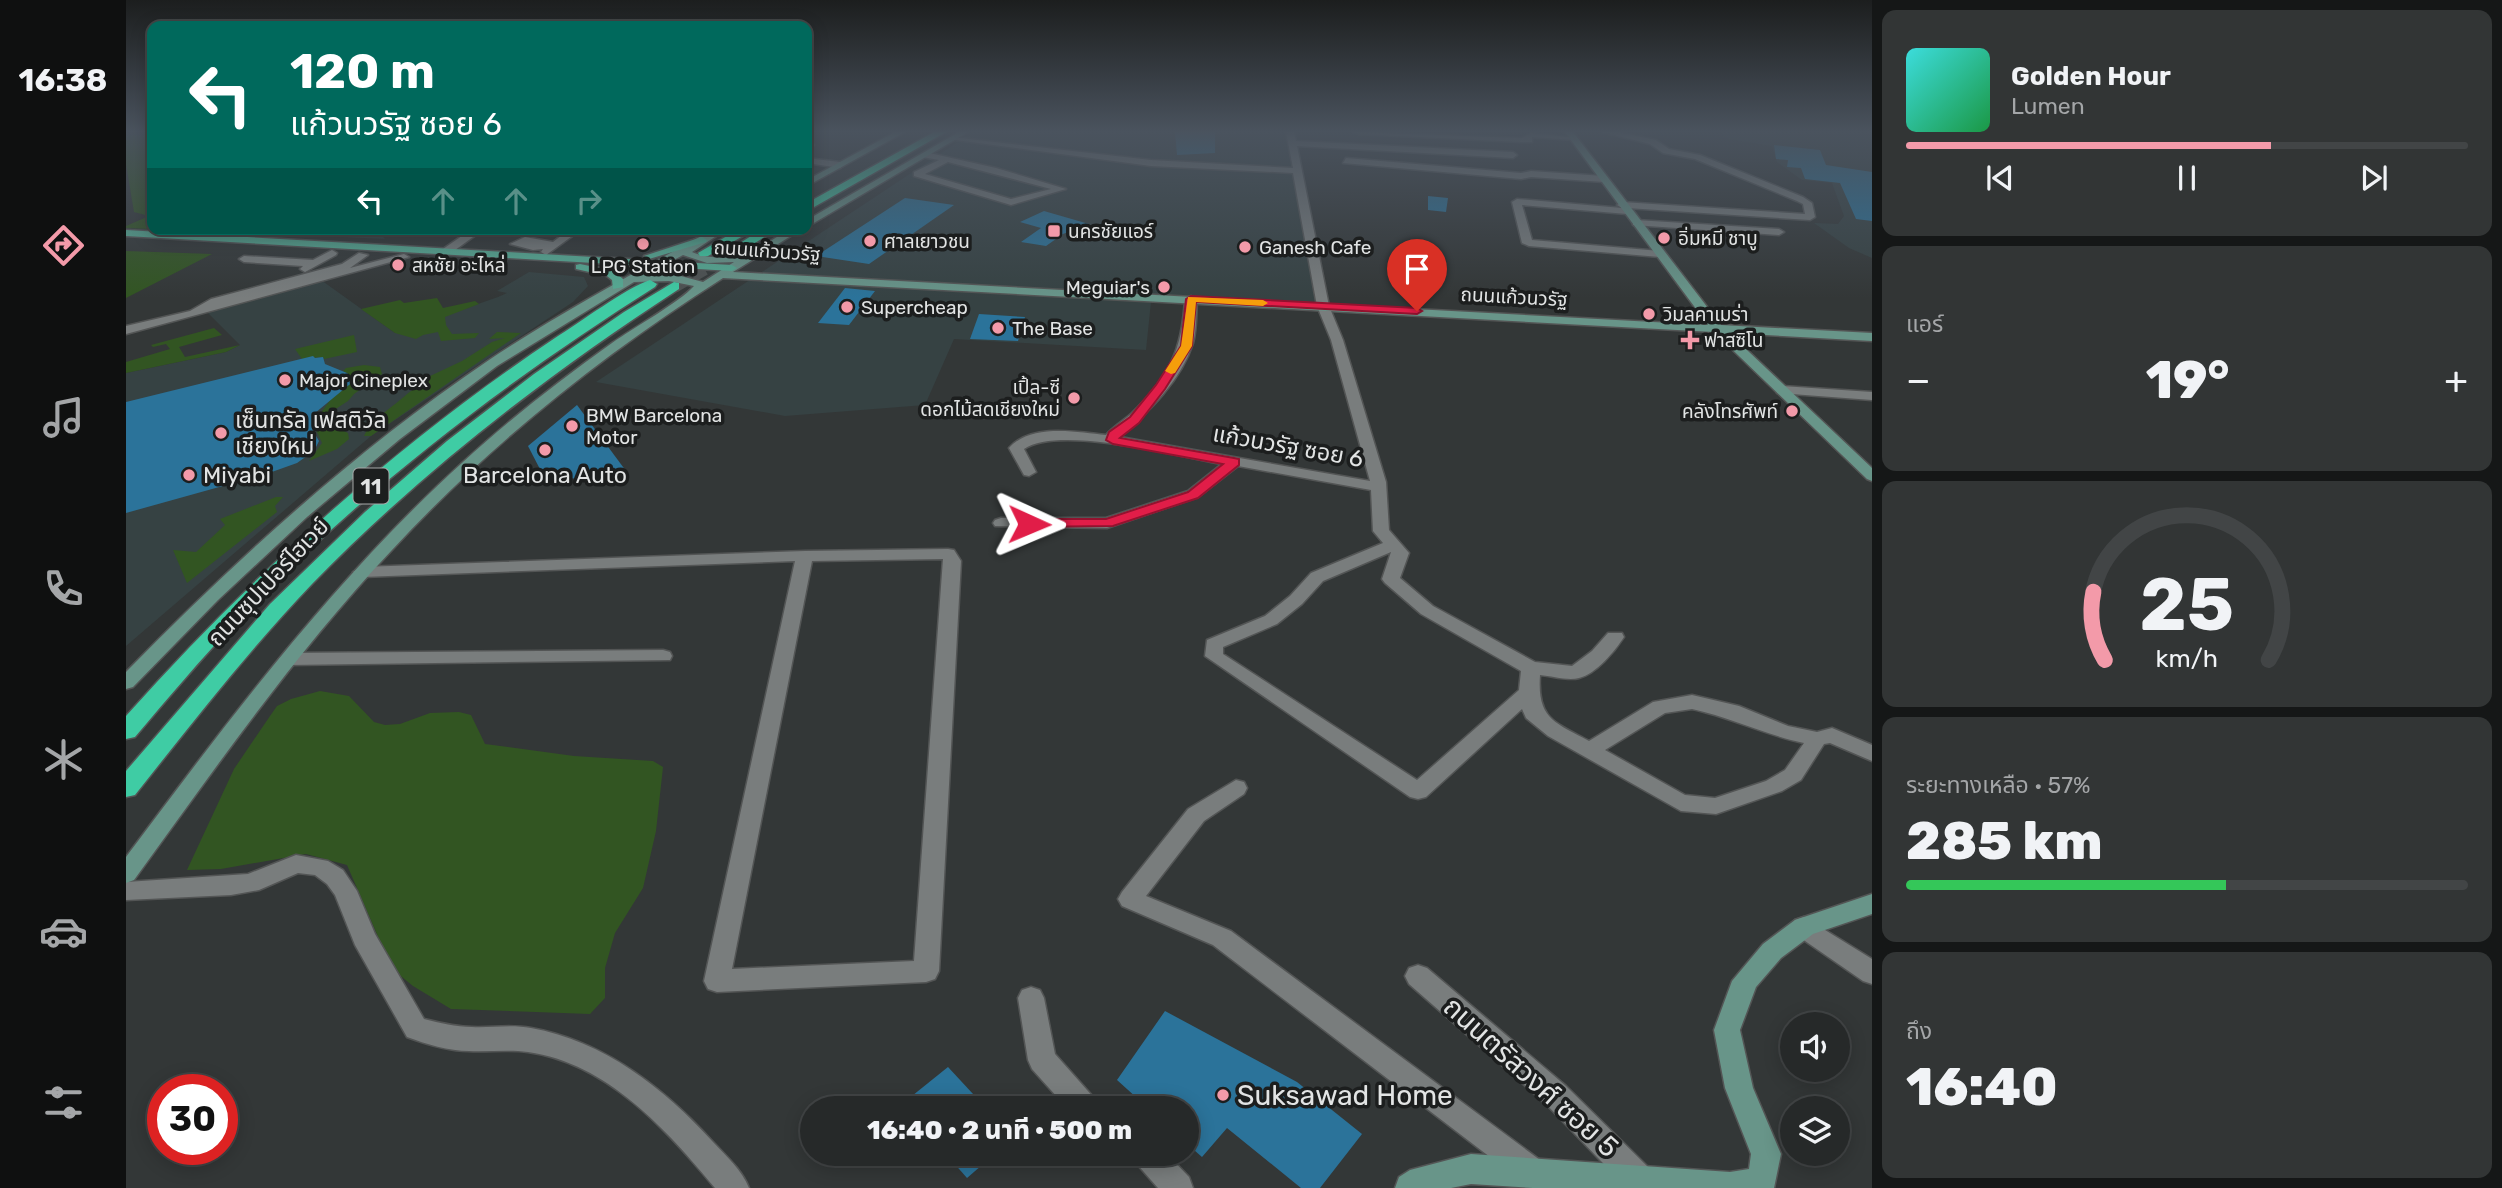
<!DOCTYPE html>
<html lang="th">
<head>
<meta charset="utf-8">
<style>
	body { margin:0; font-family:Rubik,"Noto Sans Thai",sans-serif; background:#323535; color:#f1f3f6; height:100vh; display:flex; flex-direction:column; font-size:26px; white-space:nowrap }
	* { box-sizing:border-box; margin:0 }
	p { font-size:23px; color:#a4a6a8 }
	.icon { flex:none; width:38px; height:38px; fill:none; stroke:currentColor; stroke-width:2; stroke-linecap:round; stroke-linejoin:round }
	.map { position:relative; flex:1; overflow:hidden }
	.panel { display:flex; flex-direction:column; gap:10px; padding:10px; background:#151717; width:630px }
	.panel>* { flex:none }
	.top-card { position:absolute; left:21px; top:21px; width:665px; height:214px; border-radius:14px; box-shadow:0 4px 18px #0003,0 0 0 2px #424546; background:#00695c; color:#fff; overflow:hidden }
	.controls { position:absolute; left:1654px; top:1012px; display:grid; gap:14px }
	.controls a { display:grid; place-items:center; width:70px; height:70px; border-radius:50%; background:#262929; box-shadow:0 4px 18px #0003,0 0 0 2px #424546; font-size:35px }
	.speed { position:absolute; left:21px; top:1074px; display:flex; gap:14px; font-size:35px; font-weight:700; text-align:center }
	.speed>* { display:grid; place-content:center; width:91px; height:91px; border-radius:50%; background:#262929; box-shadow:0 4px 18px #0003,0 0 0 2px #424546; line-height:1 }
	.speed .limit { border:10px solid #d22; background:#fff; color:#111 }
	.pin { position:absolute; display:grid; place-items:center; width:60px; height:60px; color:#fff; margin:-72px -30px; border-radius:50% 50% 50% 0; rotate:-45deg; box-shadow:0 0 7px #0007 }
	.pin .icon { rotate:45deg }
	.me { position:absolute; width:77px; margin:-38px; rotate:91deg; stroke-linejoin:round; filter:drop-shadow(0 0 5px #0008) }
	.turn { display:flex; align-items:center; gap:24px; height:147px; padding:0 28px; font-size:32px }
	.turn .icon { width:91px; height:91px; stroke-width:2.5 }
	.turn b { display:block; font-size:49px; line-height:60px }
	.lanes { display:flex; align-items:center; height:66px; padding:0 28px; background:#0003; justify-content:center; gap:35px; direction:ltr }
	.lanes .off { opacity:.35 }
	.big { font-size:52px; font-weight:800; line-height:1.1 }
	.panel .widget { flex:1; display:flex; flex-direction:column; justify-content:center; gap:10px; min-width:0; padding:0 24px; border-radius:14px; background:#323535 }
	.panel .dial { align-items:center; gap:0 }
	.dial svg { height:182px; overflow:visible; fill:none; stroke:#424546; stroke-width:7; stroke-linecap:round; text-anchor:middle }
	.dial text { fill:#f1f3f6; stroke:none }
	.song { display:flex; align-items:center; gap:21px }
	.cover { width:84px; height:84px; border-radius:10px; background:linear-gradient(135deg,hsl(180 70% 55%),hsl(140 70% 35%)) }
	.played { height:7px; border-radius:4px; background:linear-gradient(90deg,#f39aa9 65%,#424546 65%) }
	.keys { display:flex; justify-content:space-around; direction:ltr }
	.heat { display:flex; justify-content:space-between; align-items:center; font-size:38px; direction:ltr }
	.charge { height:10px; border-radius:5px; background:linear-gradient(90deg,#34c759 57%,#424546 0) }
	.trip { position:absolute; left:674px; top:1096px; width:399px; height:70px; border-radius:35px; background:#262929; box-shadow:0 4px 18px #0003,0 0 0 2px #424546; font-weight:800; line-height:70px; text-align:center }
	main { display:flex; flex:1; min-height:0 }
	.menu { display:flex; flex-direction:column; width:126px; justify-content:space-around; align-items:center; background:#0f1010; color:#a4a6a8 }
	.menu .icon { width:49px; height:49px }
	.menu .active { color:#f39aa9 }
	.menu b { font-size:32px; color:#f1f3f6 }
	.map>svg:first-child { display:block }
	.built { fill:#364243 }
	.green { fill:#325522 }
	.building { fill:#2b739a }
	.lines { fill:none; stroke-linecap:round; stroke-linejoin:round }
	.highway-tunnel { stroke:#4d5151; stroke-width:14; stroke-dasharray:14 7; stroke-linecap:butt }
	.street-casing { stroke:#535555; stroke-width:3 }
	.secondary-casing { stroke:#535555; stroke-width:3 }
	.primary-casing { stroke:#535555; stroke-width:3 }
	.highway-casing { stroke:#535555; stroke-width:3 }
	.street { fill:#797d7d; fill-rule:evenodd }
	.secondary { fill:#689589; fill-rule:evenodd }
	.primary { fill:#56ac94; fill-rule:evenodd }
	.highway { fill:#3fcca4; fill-rule:evenodd }
	.route { fill:#e11d48; stroke:#92132f; stroke-width:2 }
	.slow { fill:#f59e0b }
	.poi-dot { fill:#f39aa9; stroke:#1c1e1e; stroke-width:2.5 }
	.labels { text-anchor:middle; dominant-baseline:central; stroke-width:7; stroke-linejoin:round; paint-order:stroke }
	.far-poi-label { font-size:19px; fill:#e2e4e4; stroke:#1c1e1e; text-anchor:start }
	.far-street-label { font-size:19px; fill:#e2e4e4; stroke:#1c1e1e }
	.shield { fill:#1c1e1e; stroke:#a7a9a9; stroke-width:2 }
	.shield-label { font-size:21px; font-weight:bold; fill:#e2e4e4 }
	.poi-label { font-size:23px; fill:#e2e4e4; stroke:#1c1e1e; text-anchor:start }
	.street-label { font-size:23px; fill:#e2e4e4; stroke:#1c1e1e }
	.near-street-label { font-size:28px; fill:#e2e4e4; stroke:#1c1e1e }
	.near-poi-label { font-size:28px; fill:#e2e4e4; stroke:#1c1e1e; text-anchor:start }
</style>
</head>
<body>
<main>
<nav class="menu">
<b>16:38</b>
<svg class="icon active" aria-label="directions" viewBox="0 0 24 24"><path d="M12 3l9 9-9 9-9-9zM9 14v-3h6M13 9l2 2-2 2"/></svg>
<svg class="icon" aria-label="music" viewBox="0 0 24 24"><path d="M9 18V5l10-2v13"/><circle cx="6" cy="18" r="3"/><circle cx="16" cy="16" r="3"/></svg>
<svg class="icon" aria-label="phone" viewBox="0 0 24 24"><path d="M5 4h4l2 5-3 2q2 4 5 5l2-3 5 2v4C11 20 4 13 5 4z"/></svg>
<svg class="icon" aria-label="climate" viewBox="0 0 24 24"><path d="M12 3v18M4 7l16 10M4 17L20 7"/></svg>
<svg class="icon" aria-label="car" viewBox="0 0 24 24"><path d="M5 17H2v-5l4-1 3-4h7l3 4 3 1v5h-3M9 17h6M6 11h13"/><circle cx="7" cy="17" r="2"/><circle cx="17" cy="17" r="2"/></svg>
<svg class="icon" aria-label="filters" viewBox="0 0 24 24"><path d="M4 7h16M4 17h16"/><circle cx="9" cy="7" r="2"/><circle cx="15" cy="17" r="2"/></svg>
</nav>
<div class="map">
<svg width="1746" height="1188" viewBox="0 0 1746 1188">
	<rect width="100%" height="100%" fill="#333737"/>
	<g class="built">
		<polygon points="847,132 1159,132 1192,310 1025,302 1020,350 828,339 799,405 659,416 470,382"/>
		<polygon points="1595,132 1746,132 1746,258 1723,248 1688,223 1712,224 1718,216 1706,183 1676,180 1651,162 1646,146 1602,139"/>
		<polygon points="147,229 250,229 259,239 152,234"/>
		<polygon points="403,272 458,277 462,286 447,302 245,436 0,646 0,373 100,352 114,345 80,311 195,280 269,333 372,297 381,293 371,291"/>
	</g>
	<g class="green">
		<polygon points="0,135 26,135 26,229 0,228 0,226 23,216 8,212 0,164"/>
		<polygon points="0,251 86,254 0,298"/>
		<polygon points="311,298 317,308 349,301 353,304 319,317 320,325 326,334 353,333 349,338 315,341 312,332 297,335 290,339 269,333 235,309 274,300 278,303"/>
		<polygon points="88,328 96,335 53,347 59,357 114,345 100,352 0,373 0,362 44,349 40,344 27,347 25,345"/>
		<path d="M371,332L395,333L245,436H238C246,419 267,407 281,394C289,387 298,387 302,377L336,361L366,342L379,338L363,339Z"/>
		<polygon points="228,335 231,352 198,359 197,357 176,359 169,349"/>
		<polygon points="238,365 254,367 256,374 228,394 222,401 205,412 194,414 208,395 226,382 225,376 217,371 220,368"/>
		<path d="M192,423C200,432 213,427 222,433L223,439L211,449L183,461L196,443L190,430Z"/>
		<polygon points="150,497 157,497 149,506 151,512 61,583 47,550 70,552 99,525 94,519"/>
		<polygon points="194,691 223,696 248,722 259,725 274,724 304,713 333,712 345,715 359,744 448,756 527,761 537,767 530,831 517,888 489,933 479,968 479,998 464,1014 325,1009 287,986 266,969 221,865 180,854 95,869 61,870 108,769 144,716 151,706 165,699"/>
	</g>
	<g class="building">
		<polygon points="1049,132 1089,132 1089,153 1051,155"/>
		<polygon points="1648,145 1694,150 1700,165 1746,172 1746,221 1730,219 1714,183 1679,179 1675,168 1661,167 1662,160 1650,159"/>
		<polygon points="1302,196 1322,198 1320,212 1302,210"/>
		<polygon points="779,198 828,205 743,264 690,256"/>
		<polygon points="918,211 963,224 937,234 920,246 895,242 915,228 894,222"/>
		<polygon points="719,288 749,291 723,325 692,323"/>
		<polygon points="853,314 899,317 892,341 844,339"/>
		<polygon points="187,356 189,358 197,357 199,364 221,373 229,380 189,413 186,429 193,441 188,451 171,463 143,473 0,513 0,402"/>
		<polygon points="451,405 503,475 479,482 417,475 402,446"/>
		<polygon points="1039,1011 1171,1082 1236,1134 1194,1188 1175,1188 1101,1128 1076,1157 1060,1143 1060,1108 1022,1108 991,1080"/>
		<polygon points="822,1067 860,1108 771,1108"/>
		<polygon points="819,1153 870,1153 841,1178"/>
	</g>
	<g class="lines">
		<polyline class="highway-tunnel" points="548,286 603,254"/>
		<g class="street-casing">
			<g id="street">
				<path d="M1160,132H1168L1170,141L1387,152L1391,155L1387,158L1171,146L1203,306L1217,340L1260,482L1263,530L1283,553L1274,578L1307,606L1409,662L1446,666L1466,651L1482,633H1496L1498,637C1489,651 1470,674 1453,678C1442,681 1426,676 1414,675C1411,719 1428,722 1463,741L1527,702L1566,695L1613,706L1662,726L1691,732L1706,728L1746,745V761L1704,743L1698,744L1675,780L1656,791L1590,814L1555,811L1422,736L1400,718L1396,709L1300,797L1292,799L1284,797L1079,656L1081,640L1139,616L1164,596L1185,573L1257,543L1247,531L1245,490L1112,466L1072,497L981,528L869,526L867,523L869,520L875,518H980L1062,491L1096,464C1053,456 933,425 898,449L910,472L903,476L898,475L883,448C905,423 951,432 980,435C987,427 997,421 1005,414C1043,377 1056,351 1059,299L1065,296L1071,299C1070,313 1071,329 1067,343C1055,381 1023,411 994,437L1244,481L1205,340L1191,306L1167,173L1025,166L822,139L826,137L1025,160L1167,168ZM1265,552L1256,579L1259,583L1295,614L1395,671L1393,690L1291,780L1097,654V647L1151,624L1176,604L1197,581ZM1566,709C1604,717 1639,735 1678,743L1659,770L1640,781L1589,798L1559,795L1479,750L1539,713Z"/>
				<polygon points="1228,132 1396,138 1405,133 1452,138 1448,140 1406,137 1406,142 1396,142 1232,134"/>
				<polygon points="1476,132 1491,132 1530,140 1543,149 1574,155 1677,197 1686,203 1689,217 1684,220 1501,208 1506,211 1501,214 1396,205 1406,240 1534,251 1539,254 1534,257 1403,246 1396,243 1386,202 1391,199 1496,208 1491,205 1496,202 1679,214 1677,204 1671,201 1569,159 1537,153 1524,144"/>
				<polygon points="681,143 684,143 688,145 681,148"/>
				<path d="M799,152L870,168L940,189L885,205L788,176V172L813,160L796,157ZM822,162L925,189L885,199L799,174Z"/>
				<polygon points="681,158 714,162 718,165 714,168 681,163"/>
				<polygon points="1220,158 1395,173 1405,171 1478,176 1482,179 1478,182 1405,177 1395,179 1217,163"/>
				<polygon points="1510,220 1653,229 1658,232 1653,235 1507,225 1507,221"/>
				<polygon points="346,229 358,229 325,253 317,253 317,249"/>
				<polygon points="444,229 456,229 420,255 415,252 417,249 407,250 384,244 399,237 427,242"/>
				<polygon points="206,250 211,253 210,255 179,272 174,269 177,266 118,262 113,259 118,256 187,260"/>
				<polygon points="233,253 242,255 224,268 278,254 283,257 0,334 0,326 64,311 85,299 216,264"/>
				<polygon points="1656,386 1746,392 1746,400 1651,393 1651,387"/>
				<path d="M822,549L828,550L835,561L813,971L809,979L800,982L591,992L582,989L578,981L669,561L236,577L227,572L236,567L679,551ZM817,559L788,961L606,969L686,561Z"/>
				<polygon points="537,650 544,652 546,656 544,660 162,665 153,659 162,653"/>
				<polygon points="1110,780 1118,782 1121,788 1118,794 1078,821 1020,896 1105,931 1414,1160 1419,1170 1414,1180 1404,1185 1394,1180 1087,945 996,906 992,899 996,892 1062,809"/>
				<path d="M170,855L202,861L217,870L231,891L249,934L298,1019C314,1023 330,1027 346,1027C365,1028 385,1024 405,1028C478,1041 538,1088 587,1142C600,1156 616,1170 623,1188H589C541,1130 481,1063 402,1052C383,1049 363,1052 343,1051C323,1051 300,1044 281,1037L229,945L209,895L201,884L189,875L172,873L133,890L105,895L0,900V882L122,874Z"/>
				<polygon points="1678,917 1746,959 1746,984 1737,981 1669,934 1666,927 1669,920"/>
				<polygon points="1292,965 1301,968 1440,1086 1526,1171 1530,1181 1527,1188 1501,1188 1420,1104 1283,984 1279,976 1283,968"/>
				<polygon points="905,987 914,990 918,998 929,1054 969,1099 973,1108 941,1108 906,1069 902,1060 892,998 896,990"/>
				<polygon points="1006,1153 1040,1153 1063,1177 1067,1188 1032,1188 1010,1163"/>
			</g>
		</g>
		<g class="secondary-casing">
			<g id="secondary">
				<polygon points="769,132 779,132 681,186 681,180"/>
				<polygon points="833,132 842,132 681,227 681,220"/>
				<path d="M1439,132H1447L1595,325L1746,333V341L1603,333L1746,468V481L1741,479L1588,332L597,278C476,355 363,445 266,550C170,652 90,767 8,880L0,883V857C104,718 208,579 337,462C384,419 434,380 486,343C507,328 554,302 568,286L543,281L508,282L371,366L274,439L181,517L92,600L7,687L0,689V672C112,558 230,450 363,360C435,312 512,271 588,229H601L566,252C581,259 605,259 621,254C641,248 653,229 676,229L607,272L1582,325ZM557,255L581,263L608,262L577,282L551,275H520Z"/>
				<polygon points="1746,894 1746,914 1687,934 1655,958 1630,987 1614,1030 1627,1088 1655,1154 1648,1188 1407,1188 1345,1184 1325,1188 1269,1188 1273,1177 1284,1170 1345,1154 1604,1172 1623,1169 1625,1154 1599,1088 1588,1030 1606,981 1637,944 1669,920"/>
			</g>
		</g>
		<g class="primary-casing">
			<g id="primary">
				<polygon points="0,230 606,265 611,268 606,271 0,236"/>
				<polygon points="576,237 581,240 580,242 523,259 518,256"/>
				<polygon points="454,264 488,271 497,279 497,287 487,289 486,280 481,276 450,269 450,265"/>
			</g>
		</g>
		<g class="highway-casing">
			<g id="highway">
				<polygon points="808,132 820,132 681,211 681,203"/>
				<polygon points="613,229 619,233 617,236 582,256 574,256 572,253"/>
				<polygon points="636,229 651,229 607,257 603,258 597,254"/>
				<path d="M524,280L531,284L529,287C377,383 235,492 111,621C75,659 42,698 9,737L0,739V716C128,573 269,445 429,338C452,324 501,287 524,280Z"/>
				<path d="M548,282L553,283V289C421,375 296,471 186,584C123,650 66,723 9,795L0,797V771L144,604L239,512L321,441L408,374L498,312Z"/>
			</g>
		</g>
		<use href="#street" class="street"/>
		<use href="#secondary" class="secondary"/>
		<use href="#primary" class="primary"/>
		<use href="#highway" class="highway"/>
	</g>
	<linearGradient id="sky" x2="0" y2="1"><stop stop-color="#1c1e1e"/><stop offset="0.44" stop-color="#4a535e"/><stop offset="1" stop-color="#4a535e" stop-opacity="0"/></linearGradient>
	<rect width="1746" height="298" fill="url(#sky)"/>
	<polygon class="route" points="1065,296 1291,308 1296,311 1291,314 1070,302 1066,346 1039,389 1013,423 994,438 1108,458 1113,459 1113,465 1072,498 987,526 898,527 896,524 903,519 980,519 1062,492 1097,464 987,444 980,440 983,432 1004,417 1030,385 1055,346 1060,299"/>
	<polygon class="slow" points="1062,297 1137,300 1142,303 1137,306 1070,302 1066,346 1049,373 1045,374 1039,371 1055,346"/>
	<g class="poi-dot">
		<rect x="921" y="224" width="14" height="14" rx="3.5"/>
		<circle cx="1538" cy="238" r="7"/>
		<circle cx="744" cy="241" r="7"/>
		<circle cx="517" cy="244" r="7"/>
		<circle cx="1119" cy="247" r="7"/>
		<circle cx="272" cy="265" r="7"/>
		<circle cx="1038" cy="287" r="7"/>
		<circle cx="721" cy="307" r="7"/>
		<circle cx="1523" cy="314" r="7"/>
		<circle cx="872" cy="328" r="7"/>
		<path d="M1560.5 329.5h7v7h7v7h-7v7h-7v-7h-7v-7h7z"/>
		<circle cx="159" cy="380" r="7"/>
		<circle cx="948" cy="398" r="7"/>
		<circle cx="1666" cy="411" r="7"/>
		<circle cx="446" cy="426" r="7"/>
		<circle cx="95" cy="433" r="7"/>
		<circle cx="419" cy="450" r="7"/>
		<circle cx="63" cy="475" r="7"/>
		<circle cx="1097" cy="1095" r="7"/>
	</g>
	<g class="labels">
		<g class="far-poi-label">
			<text x="942" y="231">นครชัยแอร์</text>
			<text x="1552" y="238">อิ่มหมี ชาบู</text>
			<text x="758" y="241">ศาลเยาวชน</text>
			<text x="1133" y="247">Ganesh Cafe</text>
			<text x="286" y="265">สหชัย อะไหล่</text>
			<text x="517" y="266" text-anchor="middle">LPG Station</text>
			<text x="1024" y="287" text-anchor="end">Meguiar's</text>
			<text x="735" y="307">Supercheap</text>
			<text x="1537" y="314">วิมลคาเมร่า</text>
			<text x="886" y="328">The Base</text>
			<text x="1578" y="340">ฟาสซิโน</text>
			<text x="173" y="380">Major Cineplex</text>
			<text x="934" y="387" text-anchor="end">เปิ้ล-ซี<tspan x="934" dy="22">ดอกไม้สดเชียงใหม่</tspan></text>
			<text x="1652" y="411" text-anchor="end">คลังโทรศัพท์</text>
			<text x="460" y="415">BMW Barcelona<tspan x="460" dy="22">Motor</tspan></text>
		</g>
		<g class="far-street-label">
			<text transform="translate(641 251) rotate(4)">ถนนแก้วนวรัฐ</text>
			<text transform="translate(1388 297) rotate(3)">ถนนแก้วนวรัฐ</text>
		</g>
		<rect class="shield" x="227.5" y="468.5" width="35" height="35" rx="5"/>
		<g class="shield-label">
			<text x="245" y="486">11</text>
		</g>
		<g class="poi-label">
			<text x="109" y="420">เซ็นทรัล เฟสติวัล<tspan x="109" dy="26">เชียงใหม่</tspan></text>
			<text x="77" y="475">Miyabi</text>
			<text x="419" y="475" text-anchor="middle">Barcelona Auto</text>
		</g>
		<g class="street-label">
			<text transform="translate(1162 446) rotate(10)">แก้วนวรัฐ ซอย 6</text>
			<text transform="translate(142 582) rotate(-47)">ถนนซุปเปอร์ไฮเวย์</text>
		</g>
		<g class="near-street-label">
			<text transform="translate(1405 1077) rotate(42)">ถนนตรัสวงศ์ ซอย 5</text>
		</g>
		<g class="near-poi-label">
			<text x="1111" y="1095">Suksawad Home</text>
		</g>
	</g>
</svg>
<div class="controls">
<a><svg class="icon" aria-label="sound" viewBox="0 0 24 24"><path d="M4 9h4l5-4v14l-5-4H4zM17 9q2 3 0 6"/></svg></a>
<a><svg class="icon" aria-label="layers" viewBox="0 0 24 24"><path d="M12 4l9 5-9 5-9-5zM3 14l9 5 9-5"/></svg></a>
</div>
<div class="speed"><div class="limit">30</div></div>
<div class="pin" style="left:1291px;top:311px;background:#d93025"><svg class="icon" aria-label="arrive" viewBox="0 0 24 24"><path d="M6 21V4h12l-3 4 3 4H6"/></svg></div>
<svg class="me" style="left:903px;top:524px" viewBox="-20 -20 40 40"><path d="M0-17L14 15 0 8-14 15z" fill="#e11d48" stroke="#fff" stroke-width="4"/></svg>
<div class="trip">16:40 · 2 นาที · 500 m</div>
<div class="top-card">
<div class="turn"><svg class="icon" aria-label="left" viewBox="0 0 24 24"><path d="M17 20v-9H6M10 6l-5 5 5 5"/></svg><div><b>120 m</b>แก้วนวรัฐ ซอย 6</div></div>
<div class="lanes"><svg class="icon" aria-label="left" viewBox="0 0 24 24"><path d="M17 20v-9H6M10 6l-5 5 5 5"/></svg><svg class="icon off" aria-label="ahead" viewBox="0 0 24 24"><path d="M12 20V5M6 11l6-6 6 6"/></svg><svg class="icon off" aria-label="ahead" viewBox="0 0 24 24"><path d="M12 20V5M6 11l6-6 6 6"/></svg><svg class="icon off" aria-label="right" viewBox="0 0 24 24"><path d="M7 20v-9h11M14 6l5 5-5 5"/></svg></div>
</div>
</div>
<section class="panel">
<div class="widget">
<div class="song"><i class="cover"></i><div><b>Golden Hour</b><p>Lumen</p></div></div>
<div class="played"></div>
<div class="keys"><svg class="icon" aria-label="previous" viewBox="0 0 24 24"><path d="M18 5L8 12l10 7zM5 5v14"/></svg><svg class="icon" aria-label="pause" viewBox="0 0 24 24"><path d="M8 5v14M16 5v14"/></svg><svg class="icon" aria-label="next" viewBox="0 0 24 24"><path d="M6 5l10 7-10 7zM19 5v14"/></svg></div>
</div>
<div class="widget"><p>แอร์</p>
<div class="heat"><a>−</a><b class="big">19°</b><a>+</a></div>
</div>
<div class="widget dial"><svg viewBox="0 0 100 80">
<path d="M14 69A42 42 0 1 1 86 69"/>
<path d="M14 69A42 42 0 0 1 9 39" stroke="#f39aa9"/>
<text x="50" y="56" font-size="32" font-weight="700">25</text>
<text x="50" y="72" font-size="11">km/h</text>
</svg></div>
<div class="widget"><p>ระยะทางเหลือ · 57%</p><b class="big">285 km</b><div class="charge"></div></div>
<div class="widget"><p>ถึง</p><b class="big">16:40</b></div>
</section>
</main>
</body>
</html>
